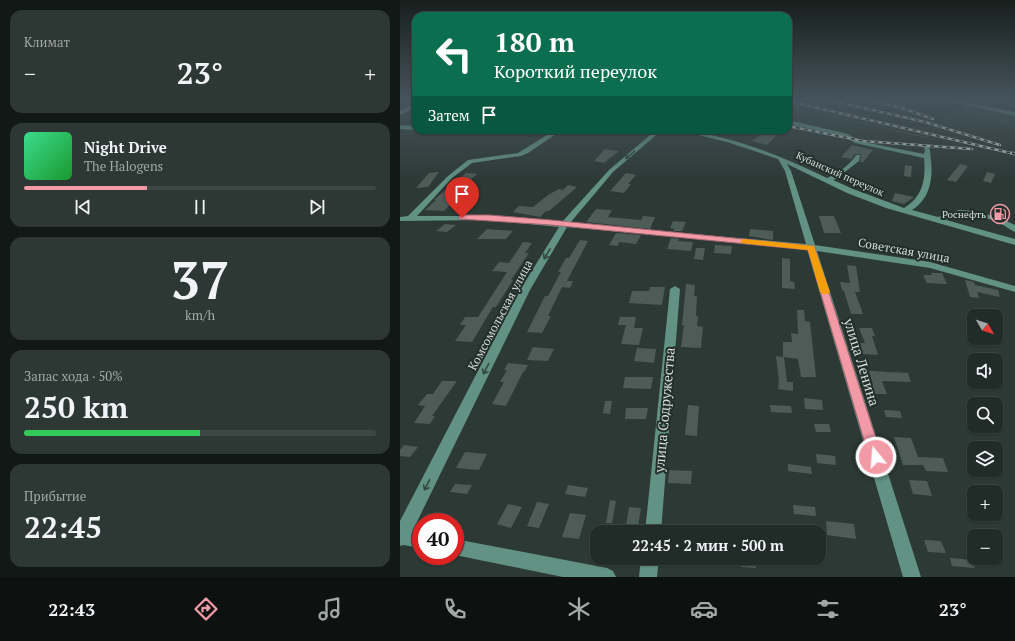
<!DOCTYPE html>
<html lang="ru">
<head>
<meta charset="utf-8">
<style>
	body { margin:0; font-family:"PT Serif",serif; background:#2d3734; color:#f1f3f6; height:100vh; display:flex; flex-direction:column; font-size:15px; white-space:nowrap }
	* { box-sizing:border-box; margin:0 }
	p { font-size:13px; color:#a2a7a8 }
	.icon { flex:none; width:22px; height:22px; fill:none; stroke:currentColor; stroke-width:2; stroke-linecap:round; stroke-linejoin:round }
	.map { position:relative; flex:1; overflow:hidden }
	.details { display:flex; flex-direction:column; gap:10px; padding:10px; background:#121816; width:400px }
	.details>* { flex:none }
	.guide { position:absolute; left:12px; top:12px; width:380px; height:122px; border-radius:12px; box-shadow:0 1px 3px #0004,0 0 0 1px #3e4745; background:#0b6e4f; color:#fff; overflow:hidden }
	.needle { width:26px; rotate:129deg }
	.fabs { position:absolute; left:567px; top:309px; display:grid; gap:8px }
	.fabs a { display:grid; place-items:center; width:36px; height:36px; border-radius:8px; background:#212b28; box-shadow:0 1px 3px #0004,0 0 0 1px #3e4745; font-size:20px }
	.speed { position:absolute; left:12px; top:513px; display:flex; gap:8px; font-size:20px; font-weight:700; text-align:center }
	.speed>* { display:grid; place-content:center; width:52px; height:52px; border-radius:50%; background:#212b28; box-shadow:0 1px 3px #0004,0 0 0 1px #3e4745; line-height:1 }
	.speed .limit { border:6px solid #d22; background:#fff; color:#111 }
	.pin { position:absolute; display:grid; place-items:center; width:34px; height:34px; color:#fff; margin:-41px -17px; border-radius:50% 50% 50% 0; rotate:-45deg; box-shadow:0 0 4px #0007 }
	.pin .icon { rotate:45deg }
	.me { position:absolute; width:44px; margin:-22px; rotate:343deg; stroke-linejoin:round; filter:drop-shadow(0 0 3px #0008) }
	.turn { display:flex; align-items:center; gap:14px; height:84px; padding:0 16px; font-size:18px }
	.turn .icon { width:52px; height:52px; stroke-width:2.5 }
	.turn b { display:block; font-size:28px; line-height:34px }
	.then { display:flex; align-items:center; height:38px; padding:0 16px; background:#0003; gap:8px; font-size:15px }
	.big { font-size:30px; font-weight:600; line-height:1.1 }
	.details .tile { flex:1; display:flex; flex-direction:column; justify-content:center; gap:6px; min-width:0; padding:0 14px; border-radius:12px; background:#2d3734 }
	.details .dial { align-items:center; gap:0 }
	.dial b { font-size:52px; line-height:1 }
	.song { display:flex; align-items:center; gap:12px }
	.cover { width:48px; height:48px; border-radius:6px; background:linear-gradient(135deg,hsl(150 70% 55%),hsl(130 70% 35%)) }
	.played { height:4px; border-radius:2px; background:linear-gradient(90deg,#f39aa7 35%,#3e4745 35%) }
	.keys { display:flex; justify-content:space-around; direction:ltr }
	.heat { display:flex; justify-content:space-between; align-items:center; font-size:22px; direction:ltr }
	.charge { height:6px; border-radius:3px; background:linear-gradient(90deg,#34c759 50%,#3e4745 0) }
	.trip { position:absolute; left:190px; top:525px; width:236px; height:40px; border-radius:12px; background:#212b28; box-shadow:0 1px 3px #0004,0 0 0 1px #3e4745; font-weight:600; line-height:40px; text-align:center }
	.menu { display:flex; height:64px; justify-content:space-around; align-items:center; background:#0d1110; color:#a2a7a8 }
	.menu .icon { width:28px; height:28px }
	.menu .active { color:#f39aa7 }
	.menu b { font-size:18px; color:#f1f3f6 }
	main { display:flex; flex:1; min-height:0 }
	.map>svg:first-child { display:block }
	.built { fill:#30453e }
	.building { fill:#4e5c57 }
	.lines { fill:none; stroke-linecap:round; stroke-linejoin:round }
	.path { stroke:#818b88; stroke-width:1; stroke-dasharray:0.5 1.5; stroke-linecap:butt }
	.minor { fill:#629284; fill-rule:evenodd }
	.rail-far1-casing { stroke:#bcc5c1; stroke-width:2.5 }
	.rail-casing { stroke:#bcc5c1; stroke-width:3 }
	.rail-far1 { stroke:#222f2b; stroke-width:1.5; stroke-dasharray:4; stroke-linecap:butt }
	.rail { stroke:#222f2b; stroke-width:2; stroke-dasharray:5.5; stroke-linecap:butt }
	.oneway { stroke:#324841 }
	.route { fill:#f39aa7; stroke:#9e646d }
	.slow { fill:#f59e0b }
	.labels { text-anchor:middle; dominant-baseline:central; stroke-width:4; stroke-linejoin:round; paint-order:stroke }
	.far-street-label { font-size:10px; fill:#d7dfdc; stroke:#222f2b }
	.far-poi-label { font-size:10px; fill:#d7dfdc; stroke:#222f2b; text-anchor:end }
	.street-label { font-size:12px; fill:#d7dfdc; stroke:#222f2b }
	.near-street-label { font-size:14px; fill:#d7dfdc; stroke:#222f2b }
</style>
</head>
<body>
<main>
<section class="details">
<div class="tile"><p>Климат</p>
<div class="heat"><a>−</a><b class="big">23°</b><a>+</a></div>
</div>
<div class="tile">
<div class="song"><i class="cover"></i><div><b>Night Drive</b><p>The Halogens</p></div></div>
<div class="played"></div>
<div class="keys"><svg class="icon" aria-label="previous" viewBox="0 0 24 24"><path d="M18 5L8 12l10 7zM5 5v14"/></svg><svg class="icon" aria-label="pause" viewBox="0 0 24 24"><path d="M8 5v14M16 5v14"/></svg><svg class="icon" aria-label="next" viewBox="0 0 24 24"><path d="M6 5l10 7-10 7zM19 5v14"/></svg></div>
</div>
<div class="tile dial"><b>37</b><p>km/h</p></div>
<div class="tile"><p>Запас хода · 50%</p><b class="big">250 km</b><div class="charge"></div></div>
<div class="tile"><p>Прибытие</p><b class="big">22:45</b></div>
</section>
<div class="map">
<svg width="615" height="577" viewBox="0 0 615 577">
	<rect width="100%" height="100%" fill="#2c3935"/>
	<polygon class="built" points="564,105 615,115 615,130 613,126 557,114"/>
	<g class="building">
		<polygon points="361,130 368,131 382,130 367,145 352,141 360,135"/>
		<polygon points="452,145 473,150 463,162 460,162 461,155 460,154 455,154 451,159 441,157"/>
		<polygon points="205,149 219,151 204,163 194,161"/>
		<polygon points="560,164 568,166 556,182 547,180"/>
		<polygon points="505,165 512,166 511,177 504,176"/>
		<polygon points="39,172 28,187 16,188 29,173"/>
		<polygon points="587,172 595,174 591,183 583,181"/>
		<polygon points="66,173 77,174 58,190 64,190 44,211 25,210 36,200 34,200 36,198"/>
		<polygon points="226,173 236,175 228,184 231,184 224,193 210,191"/>
		<polygon points="168,185 177,187 149,211 146,211 140,217 113,212 119,206 133,207 148,195 159,189 163,190"/>
		<polygon points="495,193 514,197 504,204 492,201"/>
		<polygon points="196,209 212,210 208,217 241,220 243,216 255,217 250,229 186,222"/>
		<polygon points="419,216 434,216 441,233 424,233"/>
		<polygon points="273,221 286,222 282,231 274,231 274,229 270,228"/>
		<polygon points="45,224 56,225 47,232 36,231"/>
		<polygon points="87,229 113,231 106,239 77,239"/>
		<polygon points="350,229 373,231 373,240 349,236"/>
		<polygon points="216,233 241,235 236,244 219,242 218,246 209,245"/>
		<polygon points="271,238 279,239 278,241 293,242 291,251 267,249"/>
		<polygon points="180,240 188,241 167,281 173,281 170,288 162,287 148,316 151,316 142,333 127,332 145,296 148,296 161,272 158,272 166,258 169,258"/>
		<polygon points="123,242 132,243 125,253 129,253 111,280 113,280 101,299 96,307 93,307 72,342 55,341 66,325 60,325 65,317 78,317 107,272 92,271 99,262 109,263"/>
		<polygon points="315,245 332,246 331,254 314,253"/>
		<polygon points="296,248 305,248 303,260 294,259"/>
		<polygon points="382,258 390,259 390,281 394,282 395,289 382,288"/>
		<polygon points="447,265 456,266 460,292 455,292 463,314 451,314 444,291 442,290 440,282 450,283"/>
		<polygon points="531,273 542,273 547,284 527,283 523,275 532,275"/>
		<polygon points="565,280 574,282 575,285 598,290 600,297 577,292 579,298 570,297"/>
		<polygon points="286,284 295,285 294,296 297,296 296,316 298,316 297,326 303,327 301,348 281,347 284,325 282,325"/>
		<polygon points="250,287 265,287 262,305 229,303 232,291 249,291"/>
		<polygon points="397,310 404,310 405,321 410,322 416,377 401,377 398,359 384,357 387,382 393,382 393,391 378,389 379,381 376,356 383,357 383,342 392,342 391,333 398,334"/>
		<polygon points="220,317 236,317 234,328 243,328 239,345 221,344 226,325 218,325"/>
		<polygon points="459,328 472,328 475,336 472,336 478,355 463,354 460,343 465,343"/>
		<polygon points="133,347 154,349 148,361 127,360"/>
		<polygon points="237,348 256,349 254,363 234,361"/>
		<polygon points="108,363 128,365 124,372 123,372 106,406 92,404 104,382 100,382 107,370 104,370"/>
		<polygon points="469,371 508,373 511,382 482,381 487,394 474,394 471,385 473,385"/>
		<polygon points="225,377 253,377 251,389 223,388"/>
		<polygon points="42,381 57,381 32,416 35,416 30,424 14,423 25,406 18,405 27,394 33,394"/>
		<polygon points="404,398 422,400 423,410 405,409"/>
		<polygon points="205,401 212,401 210,414 203,413"/>
		<polygon points="288,405 299,406 297,436 285,435"/>
		<polygon points="370,405 391,406 392,413 371,412"/>
		<polygon points="226,408 248,408 246,419 225,419"/>
		<polygon points="484,410 500,411 502,418 486,417"/>
		<polygon points="414,424 429,424 431,432 416,432"/>
		<polygon points="494,437 511,438 518,457 543,458 548,472 526,471 523,465 503,465"/>
		<polygon points="4,445 18,447 10,457 0,456 0,450"/>
		<polygon points="65,452 87,454 79,470 56,468"/>
		<polygon points="416,454 435,456 436,465 417,463"/>
		<polygon points="388,464 411,467 412,474 388,471"/>
		<polygon points="269,470 292,471 291,484 268,483"/>
		<polygon points="509,480 527,481 532,496 513,494"/>
		<polygon points="55,484 72,485 67,494 50,492"/>
		<polygon points="168,485 188,488 185,497 165,494"/>
		<polygon points="210,500 216,501 212,523 206,523"/>
		<polygon points="137,502 149,504 139,528 127,526"/>
		<polygon points="108,504 122,507 111,528 97,524"/>
		<polygon points="393,505 415,507 416,516 394,514"/>
		<polygon points="229,507 241,508 237,532 225,532"/>
		<polygon points="170,513 186,515 179,539 162,537"/>
		<polygon points="426,521 454,524 456,539 427,535"/>
		<polygon points="524,540 541,541 546,553 528,552"/>
		<polygon points="341,558 355,558 356,568 341,567"/>
		<polygon points="550,558 572,560 575,568 552,566"/>
	</g>
	<g class="lines">
		<polyline class="path" points="426,115 525,137 551,117 558,108"/>
		<g class="minor">
			<polygon points="544,100 555,100 615,112 615,116"/>
			<polygon points="16,103 16,107 0,115 0,111"/>
			<path d="M388,120L448,134L459,141L524,154L525,150L523,146L528,145C531,150 530,154 531,160C533,179 530,199 512,210L538,217L559,210L574,211L600,218L615,225V232C610,230 606,226 601,224C582,215 566,212 546,220L615,239V245L486,208L447,193L387,164L391,171L415,245L530,262L615,286V292L530,268L417,251L521,577H503L407,249L167,227L130,290L13,530L21,532V548L3,545L0,546V521L120,290L159,227L89,220L0,221V217L8,216L48,176L68,160L118,153L155,130H162L128,153L121,156L72,163L52,178L17,216H89L162,222L209,170L256,130H262L213,172L170,223L406,244L385,171L378,159L327,142L278,130C291,130 302,133 315,136C354,145 390,160 427,178C437,174 451,164 456,155H460L459,161L437,178L433,180L453,189L504,208C523,197 526,179 524,158L455,143L444,136L388,124Z"/>
			<polygon points="0,125 16,126 16,130 0,129"/>
			<polygon points="61,130 121,130 118,132 64,132"/>
			<polygon points="275,286 280,289 261,532 245,532 270,289"/>
			<polygon points="55,539 207,568 213,571 216,577 163,577 55,555"/>
			<polygon points="241,558 259,558 257,577 239,577"/>
		</g>
		<g class="rail-far1-casing">
			<g id="rail-far1">
				<polyline points="429,100 525,122 600,145"/>
				<polyline points="466,100 502,108 533,119"/>
				<polyline points="388,101 615,154"/>
				<polyline points="388,126 463,141 572,149"/>
			</g>
		</g>
		<g class="rail-casing">
			<polyline id="rail" points="612,153 615,154"/>
		</g>
		<use href="#rail-far1" class="rail-far1"/>
		<use href="#rail" class="rail"/>
	</g>
	<defs><path id="oneway-shaft" d="M-6 0H5M1.5-3L5.5 0L1.5 3" fill="none" stroke-width="1.6" stroke-linecap="round" stroke-linejoin="round"/></defs>
	<g class="oneway">
		<use href="#oneway-shaft" transform="translate(230 155) rotate(140)"/>
		<use href="#oneway-shaft" transform="translate(147 254) rotate(121)"/>
		<use href="#oneway-shaft" transform="translate(86 369) rotate(117)"/>
		<use href="#oneway-shaft" transform="translate(27 485) rotate(117)"/>
	</g>
	<linearGradient id="sky" x2="0" y2="1"><stop stop-color="#181f1d"/><stop offset="0.55" stop-color="#45545c"/><stop offset="1" stop-color="#45545c" stop-opacity="0"/></linearGradient>
	<rect width="615" height="181" fill="url(#sky)"/>
	<polygon class="route" points="62,215 89,215 151,220 414,246 482,457 480,462 476,464 471,462 469,457 408,250 151,225 59,219 58,218"/>
	<polygon class="slow" points="344,239 414,246 430,292 428,294 422,294 420,292 408,250 341,243 341,240"/>
	<defs>
		<g id="fuel-ring" transform="scale(1)"><circle r="9.5" fill="#222f2b" stroke="#f39aa7" stroke-width="1.5"/><path d="M-5.5-6h7V0h2V4h1.3V-2.5L3-4.5l.8-.8L6-3V5H2.5V1h-1V6h-7ZM-4.2-4.7v3.2H.2V-4.7Z" fill="#f39aa7"/></g>
	</defs>
	<g fill-rule="evenodd">
		<use href="#fuel-ring" x="600" y="214"/>
	</g>
	<g class="labels">
		<g class="far-street-label">
			<text transform="translate(440 174) rotate(24)">Кубанский переулок</text>
		</g>
		<g class="far-poi-label">
			<text x="586" y="214">Роснефть</text>
		</g>
		<g class="street-label">
			<text transform="translate(504 250) rotate(10)">Советская улица</text>
			<text transform="translate(100 315) rotate(-62)">Комсомольская улица</text>
		</g>
		<g class="near-street-label">
			<text transform="translate(462 362) rotate(73)">улица Ленина</text>
			<text transform="translate(264 410) rotate(-85)">улица Содружества</text>
		</g>
	</g>
</svg>
<div class="fabs">
<a><svg class="needle" viewBox="-14 -14 28 28"><path d="M0-13l5 13h-10z" fill="#e53935"/><path d="M0 13l5-13h-10z" fill="#a2a7a8"/></svg></a>
<a><svg class="icon" aria-label="sound" viewBox="0 0 24 24"><path d="M4 9h4l5-4v14l-5-4H4zM17 9q2 3 0 6"/></svg></a>
<a><svg class="icon" aria-label="search" viewBox="0 0 24 24"><circle cx="10" cy="10" r="6"/><path d="M15 15l6 6"/></svg></a>
<a><svg class="icon" aria-label="layers" viewBox="0 0 24 24"><path d="M12 4l9 5-9 5-9-5zM3 14l9 5 9-5"/></svg></a>
<a>+</a>
<a>−</a>
</div>
<div class="speed"><div class="limit">40</div></div>
<div class="pin" style="left:62px;top:218px;background:#d93025"><svg class="icon" aria-label="arrive" viewBox="0 0 24 24"><path d="M6 21V4h12l-3 4 3 4H6"/></svg></div>
<svg class="me" style="left:476px;top:457px" viewBox="-20 -20 40 40"><circle r="17" fill="#f39aa7" stroke="#fff" stroke-width="3"/><path d="M0-11L8 9 0 5-8 9z" fill="#fff"/></svg>
<div class="trip">22:45 · 2 мин · 500 m</div>
<div class="guide">
<div class="turn"><svg class="icon" aria-label="left" viewBox="0 0 24 24"><path d="M17 20v-9H6M10 6l-5 5 5 5"/></svg><div><b>180 m</b>Короткий переулок</div></div>
<div class="then">Затем<svg class="icon" aria-label="arrive" viewBox="0 0 24 24"><path d="M6 21V4h12l-3 4 3 4H6"/></svg></div>
</div>
</div>
</main>
<nav class="menu">
<b>22:43</b>
<svg class="icon active" aria-label="directions" viewBox="0 0 24 24"><path d="M12 3l9 9-9 9-9-9zM9 14v-3h6M13 9l2 2-2 2"/></svg>
<svg class="icon" aria-label="music" viewBox="0 0 24 24"><path d="M9 18V5l10-2v13"/><circle cx="6" cy="18" r="3"/><circle cx="16" cy="16" r="3"/></svg>
<svg class="icon" aria-label="phone" viewBox="0 0 24 24"><path d="M5 4h4l2 5-3 2q2 4 5 5l2-3 5 2v4C11 20 4 13 5 4z"/></svg>
<svg class="icon" aria-label="climate" viewBox="0 0 24 24"><path d="M12 3v18M4 7l16 10M4 17L20 7"/></svg>
<svg class="icon" aria-label="car" viewBox="0 0 24 24"><path d="M5 17H2v-5l4-1 3-4h7l3 4 3 1v5h-3M9 17h6M6 11h13"/><circle cx="7" cy="17" r="2"/><circle cx="17" cy="17" r="2"/></svg>
<svg class="icon" aria-label="filters" viewBox="0 0 24 24"><path d="M4 7h16M4 17h16"/><circle cx="9" cy="7" r="2"/><circle cx="15" cy="17" r="2"/></svg>
<b>23°</b>
</nav>
</body>
</html>
